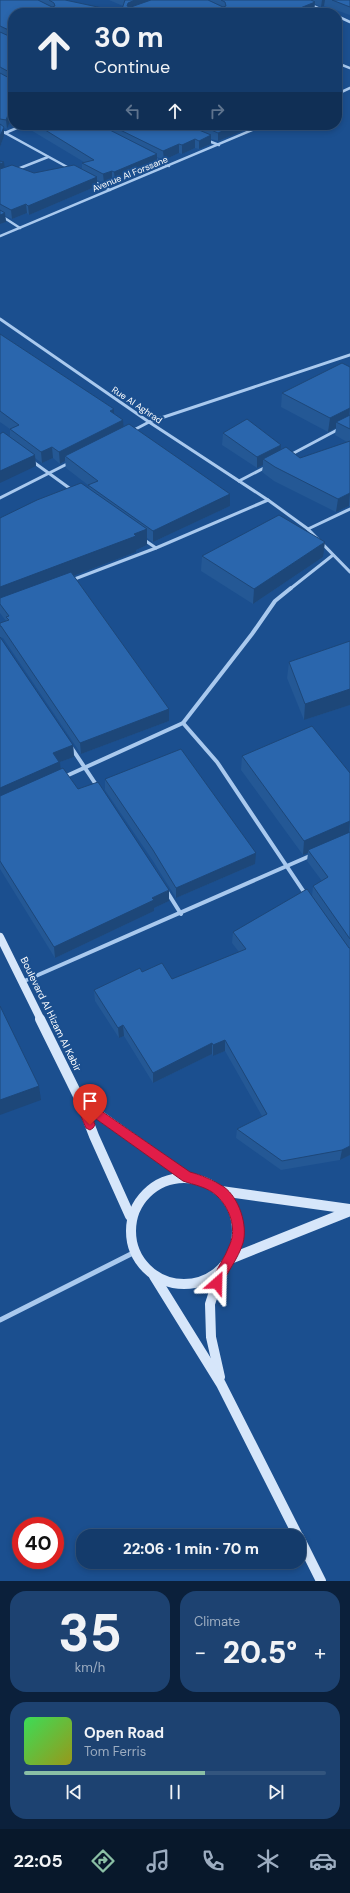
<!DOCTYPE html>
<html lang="en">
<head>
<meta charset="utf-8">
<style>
	body { margin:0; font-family:"DM Sans",sans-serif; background:#1d4271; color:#f1f3f6; height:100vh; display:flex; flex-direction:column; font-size:15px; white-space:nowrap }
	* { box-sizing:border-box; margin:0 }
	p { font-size:13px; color:#9dadc1 }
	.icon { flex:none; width:22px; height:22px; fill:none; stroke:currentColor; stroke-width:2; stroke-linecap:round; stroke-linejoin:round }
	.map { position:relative; height:1581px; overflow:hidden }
	.side { display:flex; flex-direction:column; gap:10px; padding:10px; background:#0b203b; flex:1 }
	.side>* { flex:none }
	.banner { position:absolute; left:8px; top:8px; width:334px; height:122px; border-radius:16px; box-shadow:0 2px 6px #0003,0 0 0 1px #33557e; background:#143b6b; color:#f1f3f6; overflow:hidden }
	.speed { position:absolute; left:12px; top:1517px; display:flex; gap:8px; font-size:20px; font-weight:700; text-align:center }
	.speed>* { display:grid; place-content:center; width:52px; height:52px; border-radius:50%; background:#143b6b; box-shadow:0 2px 6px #0003,0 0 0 1px #33557e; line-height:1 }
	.speed .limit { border:6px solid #d22; background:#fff; color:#111 }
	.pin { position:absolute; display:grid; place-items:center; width:34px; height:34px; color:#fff; margin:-41px -17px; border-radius:50% 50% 50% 0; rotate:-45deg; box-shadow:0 0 4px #0007 }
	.pin .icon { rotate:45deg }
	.me { position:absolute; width:44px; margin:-22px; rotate:25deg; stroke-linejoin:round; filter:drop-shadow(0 0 3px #0008) }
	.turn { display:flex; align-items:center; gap:14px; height:84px; padding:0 20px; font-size:18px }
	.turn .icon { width:52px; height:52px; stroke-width:2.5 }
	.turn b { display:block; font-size:28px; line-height:34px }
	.lanes { display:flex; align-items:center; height:38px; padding:0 20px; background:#0003; justify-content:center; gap:20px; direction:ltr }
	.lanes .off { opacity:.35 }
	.big { font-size:30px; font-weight:800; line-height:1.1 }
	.side .widget { flex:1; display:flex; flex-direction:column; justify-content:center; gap:6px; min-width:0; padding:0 14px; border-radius:16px; background:#1d4271 }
	.side .dial { align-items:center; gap:0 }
	.dial b { font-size:52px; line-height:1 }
	.song { display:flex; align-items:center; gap:12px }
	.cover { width:48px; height:48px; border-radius:6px; background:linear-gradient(135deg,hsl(130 70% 55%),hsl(60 70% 35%)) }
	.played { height:4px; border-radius:2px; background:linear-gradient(90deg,#8abfa5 60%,#33557e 60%) }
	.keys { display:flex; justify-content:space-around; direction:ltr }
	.heat { display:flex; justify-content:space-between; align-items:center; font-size:22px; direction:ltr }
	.side .tiles { flex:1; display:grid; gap:10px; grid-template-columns:1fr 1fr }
	.widget:last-child { grid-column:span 2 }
	.trip { position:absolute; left:76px; top:1529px; width:230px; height:40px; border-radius:16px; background:#143b6b; box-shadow:0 2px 6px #0003,0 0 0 1px #33557e; font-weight:800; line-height:40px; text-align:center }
	.tab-bar { display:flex; height:64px; justify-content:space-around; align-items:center; background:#08182b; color:#9dadc1 }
	.tab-bar .icon { width:28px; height:28px }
	.tab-bar .on { color:#8abfa5 }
	.tab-bar b { font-size:18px; color:#f1f3f6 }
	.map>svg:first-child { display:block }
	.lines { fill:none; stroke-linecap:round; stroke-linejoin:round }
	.street-far3 { stroke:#a9c9ee; stroke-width:2.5 }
	.street-far2 { stroke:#a9c9ee; stroke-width:3 }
	.street-far1 { stroke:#a9c9ee; stroke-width:4 }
	.street { stroke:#a9c9ee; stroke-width:5 }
	.secondary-far1 { stroke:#d6e6fa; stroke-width:8 }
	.secondary { stroke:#d6e6fa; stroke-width:10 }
	.wall { fill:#245895 }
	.shaded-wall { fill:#1d4779 }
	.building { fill:#2a66ad; stroke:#1d4779 }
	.route { fill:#e11d48; stroke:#92132f }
	.labels { text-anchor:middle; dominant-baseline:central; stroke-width:4; stroke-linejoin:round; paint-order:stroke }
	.far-street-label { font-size:9px; fill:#fff; stroke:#1b4f8f }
	.street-label { font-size:10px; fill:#fff; stroke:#1b4f8f }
</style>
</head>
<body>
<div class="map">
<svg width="350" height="1581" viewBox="0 0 350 1581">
	<rect width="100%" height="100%" fill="#1b4f8f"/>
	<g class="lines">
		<g class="street-far3">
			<polyline points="311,5 329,13"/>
			<polyline points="337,16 350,22"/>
			<polyline points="337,63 350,68"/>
			<polyline points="337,94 350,88"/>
			<polyline points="0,130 69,168"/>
			<polyline points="5,133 24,125"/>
			<polyline points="206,140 219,145"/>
			<polyline points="153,158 169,166"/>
			<polyline points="15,170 48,157"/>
			<polyline points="93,181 110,190"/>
			<polyline points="0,215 20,228"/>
			<polyline points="0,236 264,125"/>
		</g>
		<g class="street-far2">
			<polyline points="0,319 149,422 268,500 308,529 350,572"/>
			<polyline points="132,431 149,422 350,355"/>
			<polyline points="290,455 339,429"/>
			<polyline points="32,461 72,490"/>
			<polyline points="239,481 266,467"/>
			<polyline points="0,498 69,463"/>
			<polyline points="308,529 350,509"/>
			<polyline points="143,539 156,548"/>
			<polyline points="72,580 156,548 268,500"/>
			<polyline points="290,589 333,555"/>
		</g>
		<g class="street-far1">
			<polyline points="183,723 217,762 306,895"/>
			<polyline points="71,747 97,786"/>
			<polyline points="64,777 183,723 252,634 275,601 291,588"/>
			<polyline points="166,890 181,914"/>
			<polyline points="22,982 312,855"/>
		</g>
		<polyline class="street" points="0,1320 133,1253"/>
		<polyline class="secondary-far1" points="0,937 41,1020"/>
		<g class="secondary">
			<polyline points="40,1019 81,1102 94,1136 130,1216"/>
			<polyline points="81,1102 187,1177"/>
			<circle cx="184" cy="1231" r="53"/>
			<polyline points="221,1191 350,1209"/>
			<polyline points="230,1259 350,1211"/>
			<polyline points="220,1273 210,1304 211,1337 220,1377"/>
			<polyline points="154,1276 221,1384 298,1536"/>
			<polyline points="299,1537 321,1581"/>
		</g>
	</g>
	<g class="wall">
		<polygon points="0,0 65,0 121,12 123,6 109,0 350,0 350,15 324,6 321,7 315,4 314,10 307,13 13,13 13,120 11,119 7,129 4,128 4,136 0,147"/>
		<polygon points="23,125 253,125 253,127 218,141 211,139 211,144 199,149 195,148 182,154 179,153 164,160 157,157 157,163 115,181 112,180 104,183 97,180 97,186 29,215 27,213 12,219 5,216 6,222 0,224 0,161 4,162 4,167 34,173 82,169 82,163 84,162 29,129 26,130 24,128"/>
		<polygon points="0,334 114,409 114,414 123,427 230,506 153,542 147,538 147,545 136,550 136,552 74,576 169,721 81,754 3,638 0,637 0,623 6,621 0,613 0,518 89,488 88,485 66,468 65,461 60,464 53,458 42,463 35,458 36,466 10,437 10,429 0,422"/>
		<polygon points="350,367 350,506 349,506 336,512 274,481 262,472 263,465 257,468 222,445 223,433 281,445 280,450 300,458 347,442 335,435 336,428 328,432 281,407 282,393"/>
		<polygon points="202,556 323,557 253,604 201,571"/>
		<polygon points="0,637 73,745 74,757 60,762 60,769 78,789 169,901 154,908 154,911 55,958 0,869"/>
		<polygon points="350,641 350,705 304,720 287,678 289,662"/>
		<polygon points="242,756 350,773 350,1155 340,1160 281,1170 236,1138 237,1129 262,1116 225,1051 213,1056 212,1054 153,1083 124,1036 119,1038 95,1001 94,990 142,972 172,979 239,952 232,943 233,932 312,896 313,886 322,881 307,861 308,853 303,855 241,770"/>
		<polygon points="105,779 255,864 176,898 153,861 105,790"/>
	</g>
	<g class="shaded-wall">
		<polygon points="135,0 158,0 128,13 127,6 128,3"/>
		<polygon points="322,0 325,0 324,6 321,7"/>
		<polygon points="315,2 314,10 307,13 288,13"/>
		<polygon points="10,110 11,119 7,129 6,120"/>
		<polygon points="25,125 29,125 29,129 26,130"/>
		<polygon points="236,125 253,125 253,127 218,141 218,133"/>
		<polygon points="4,127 4,136 0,147 0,136"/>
		<polygon points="211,135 211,144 199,149 199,141"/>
		<polygon points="195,139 195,148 182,154 182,145"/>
		<polygon points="179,144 179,153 164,160 163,151"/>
		<polygon points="157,154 157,163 115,181 114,172"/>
		<polygon points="4,162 5,171 0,173 0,164"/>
		<polygon points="112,171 112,180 104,183 103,174"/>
		<polygon points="97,177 97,186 29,215 28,206"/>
		<polygon points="26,204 27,213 12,219 11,210"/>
		<polygon points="5,213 6,222 0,224 0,215"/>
		<polygon points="350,408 349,421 336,422 336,428 328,432 330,418"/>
		<polygon points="114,409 114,421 110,411"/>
		<polygon points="123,420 124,432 65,456 65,461 60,464 59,452"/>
		<polygon points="281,445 280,457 263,459 263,465 257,468 257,457"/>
		<polygon points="52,447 53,458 42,463 41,452"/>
		<polygon points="35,455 36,466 0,483 0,471"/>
		<polygon points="350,493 349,506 336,512 338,499"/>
		<polygon points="230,494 230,506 153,542 153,531"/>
		<polygon points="147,529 147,545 136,550 136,552 0,604 0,587 134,534"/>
		<polygon points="325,542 323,557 253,604 254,589"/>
		<polygon points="350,689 350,705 304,720 305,704"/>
		<polygon points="169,709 169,721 81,754 80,743"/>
		<polygon points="73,745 74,757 60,762 61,773 0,800 0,788 53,753"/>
		<polygon points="350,821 349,835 308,850 308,853 303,855 304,841"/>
		<polygon points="256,853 255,864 176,898 176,888"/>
		<polygon points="169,890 169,901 154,908 154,911 55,958 54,947 152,898"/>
		<polygon points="123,1025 124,1036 119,1038 118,1028"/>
		<polygon points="225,1040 225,1051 213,1056 213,1045"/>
		<polygon points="212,1043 212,1054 153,1083 153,1073"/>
		<polygon points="39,1086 41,1100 0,1115 0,1100"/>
		<polygon points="350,1146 350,1155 340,1160 342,1150"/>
	</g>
	<g class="building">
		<polygon points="0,0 38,0 52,7 55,6 54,3 49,0 65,0 121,12 125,0 135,0 128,3 127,6 131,7 151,0 208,0 223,7 226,6 225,2 221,0 311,0 315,2 288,13 13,13 13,32 0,26"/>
		<polygon points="332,0 350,0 350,7"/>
		<polygon points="0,32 11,37 13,36 13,74 0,67"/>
		<polygon points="0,73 11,79 13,78 13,112 10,110 6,120 0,119"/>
		<polygon points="0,124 4,127 0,136"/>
		<polygon points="37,125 100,125 157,154 114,172 112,171 103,174 82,163 94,160"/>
		<polygon points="110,125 187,125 211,135 199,141 195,139 182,145 179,144 163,151"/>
		<polygon points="200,125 236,125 218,133"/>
		<polygon points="0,161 4,162 0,164"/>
		<polygon points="12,165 34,173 74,165 97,177 28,206 26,204 11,210 0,204 0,169"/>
		<polygon points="0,210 5,213 0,215"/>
		<polygon points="0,334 114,409 110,411 123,420 59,452 52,447 41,452 10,429 19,425 0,411"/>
		<polygon points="342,363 350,367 350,408 330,418 282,393"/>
		<polygon points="350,415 350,429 336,422"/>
		<polygon points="247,419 281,445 257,457 223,433"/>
		<polygon points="129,424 230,494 153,531 88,485 98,481 65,456"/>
		<polygon points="3,432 35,455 0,471 0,434"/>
		<polygon points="350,441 350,493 338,499 275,467 263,459 286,447 300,458"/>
		<polygon points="81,483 147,529 134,534 136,536 0,587 0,518 37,500"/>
		<polygon points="279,515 325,542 254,589 202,556"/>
		<polygon points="71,572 169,709 80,743 1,626 0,626 0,623 9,620 6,617 9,616 0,604 0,598"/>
		<polygon points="0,637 73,745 53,753 59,762 0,788"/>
		<polygon points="350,641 350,689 305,704 289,662"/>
		<polygon points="312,726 350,773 350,821 304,841 242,756"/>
		<polygon points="181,749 256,853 176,888 153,850 105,779"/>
		<polygon points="63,768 78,789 98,782 169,890 152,898 154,900 54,947 0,861 0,796"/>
		<polygon points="350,832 350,939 313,886 328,877 308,850"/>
		<polygon points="307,889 349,948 350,948 350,1146 342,1150 282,1161 237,1129 267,1114 225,1040 213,1045 212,1043 153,1073 123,1025 118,1028 94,990 140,968 142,972 162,963 172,979 246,949 233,932"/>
		<polygon points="0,1006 39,1086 0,1100"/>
	</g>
	<path class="route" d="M81,1097L190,1172C201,1175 213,1180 224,1187C239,1198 248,1225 243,1243C238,1259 227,1272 221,1287L217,1289L213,1287L211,1283C216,1269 225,1258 230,1244C237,1228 229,1207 217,1196C208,1187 194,1185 183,1181L92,1116L95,1125L93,1128L90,1130L86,1128L75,1102L77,1099Z"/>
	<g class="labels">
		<g class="far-street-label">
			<text transform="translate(130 174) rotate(-22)">Avenue Al Forssane</text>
			<text transform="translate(137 405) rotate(34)">Rue Al Aghrad</text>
		</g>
		<g class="street-label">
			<text transform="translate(51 1014) rotate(64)">Boulevard Al Hizam Al Kabir</text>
		</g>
	</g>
</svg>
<div class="speed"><div class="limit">40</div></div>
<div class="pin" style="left:90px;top:1125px;background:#d93025"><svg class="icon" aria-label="arrive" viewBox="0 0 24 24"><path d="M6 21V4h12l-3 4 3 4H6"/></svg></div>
<svg class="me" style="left:217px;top:1283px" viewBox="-20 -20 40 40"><path d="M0-17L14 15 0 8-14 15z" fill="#e11d48" stroke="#fff" stroke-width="4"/></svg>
<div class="trip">22:06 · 1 min · 70 m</div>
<div class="banner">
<div class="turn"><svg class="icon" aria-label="ahead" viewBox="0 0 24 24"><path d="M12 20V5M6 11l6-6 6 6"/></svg><div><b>30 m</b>Continue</div></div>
<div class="lanes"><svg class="icon off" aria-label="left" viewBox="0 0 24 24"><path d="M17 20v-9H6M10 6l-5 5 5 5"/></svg><svg class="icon" aria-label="ahead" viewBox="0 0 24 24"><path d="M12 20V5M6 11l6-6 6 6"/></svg><svg class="icon off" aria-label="right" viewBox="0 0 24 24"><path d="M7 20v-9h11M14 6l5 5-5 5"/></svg></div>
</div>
</div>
<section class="side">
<div class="tiles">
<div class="widget dial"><b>35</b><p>km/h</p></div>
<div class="widget"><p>Climate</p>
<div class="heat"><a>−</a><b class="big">20.5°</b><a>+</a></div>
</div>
<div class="widget">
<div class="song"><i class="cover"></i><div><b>Open Road</b><p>Tom Ferris</p></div></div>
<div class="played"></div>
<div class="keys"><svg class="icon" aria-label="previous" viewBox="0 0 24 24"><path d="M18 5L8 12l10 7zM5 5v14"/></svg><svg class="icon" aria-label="pause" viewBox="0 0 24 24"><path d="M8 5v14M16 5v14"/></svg><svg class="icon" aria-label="next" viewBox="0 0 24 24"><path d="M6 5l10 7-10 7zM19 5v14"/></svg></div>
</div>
</div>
</section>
<nav class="tab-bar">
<b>22:05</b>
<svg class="icon on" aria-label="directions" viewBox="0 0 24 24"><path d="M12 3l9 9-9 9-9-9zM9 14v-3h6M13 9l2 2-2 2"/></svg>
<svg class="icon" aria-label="music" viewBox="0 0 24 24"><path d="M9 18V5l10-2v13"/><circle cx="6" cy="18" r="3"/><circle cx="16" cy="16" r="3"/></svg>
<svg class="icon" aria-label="phone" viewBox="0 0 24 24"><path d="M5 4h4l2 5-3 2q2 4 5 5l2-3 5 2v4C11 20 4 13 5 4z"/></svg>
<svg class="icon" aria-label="climate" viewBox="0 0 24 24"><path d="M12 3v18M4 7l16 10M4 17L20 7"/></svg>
<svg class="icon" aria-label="car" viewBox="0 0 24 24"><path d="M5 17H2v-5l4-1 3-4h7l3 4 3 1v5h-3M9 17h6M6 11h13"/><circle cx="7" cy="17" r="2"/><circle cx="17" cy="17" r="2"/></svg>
</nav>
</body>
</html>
